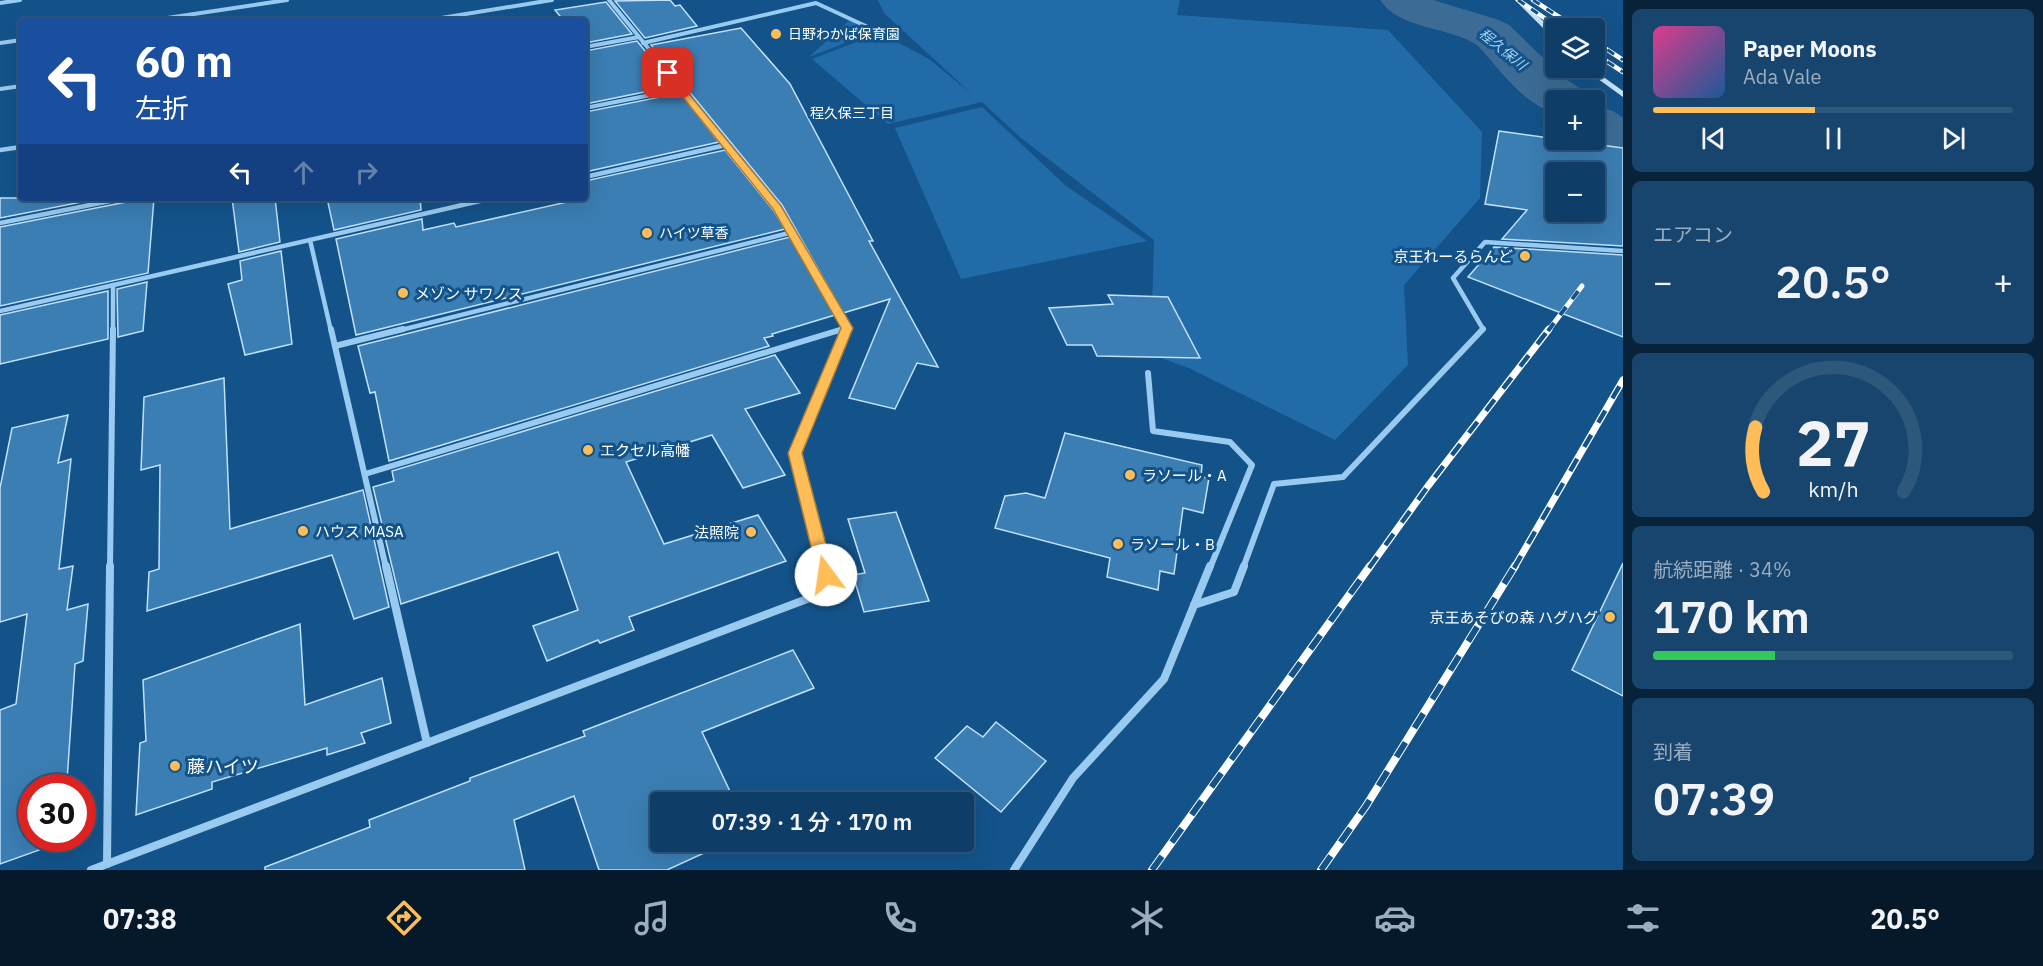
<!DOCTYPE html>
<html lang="ja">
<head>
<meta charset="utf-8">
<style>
	body { margin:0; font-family:"IBM Plex Sans","Noto Sans JP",sans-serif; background:#17456e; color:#f1f3f6; height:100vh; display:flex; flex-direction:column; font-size:22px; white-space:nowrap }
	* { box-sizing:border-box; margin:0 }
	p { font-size:20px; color:#9baec0 }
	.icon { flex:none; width:33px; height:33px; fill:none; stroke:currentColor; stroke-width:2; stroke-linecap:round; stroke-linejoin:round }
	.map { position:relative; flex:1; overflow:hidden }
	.sheet { display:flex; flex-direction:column; gap:9px; padding:9px; background:#082239; width:420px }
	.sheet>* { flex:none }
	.guide { position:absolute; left:18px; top:18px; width:570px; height:183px; border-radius:6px; box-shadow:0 6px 24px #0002,0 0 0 2px #2e577c; background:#1a4fa0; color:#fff; overflow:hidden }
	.tools { position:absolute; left:1545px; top:18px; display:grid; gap:12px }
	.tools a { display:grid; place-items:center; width:60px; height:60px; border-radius:6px; background:#0e3e68; box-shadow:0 6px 24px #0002,0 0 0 2px #2e577c; font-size:30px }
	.speed { position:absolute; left:18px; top:774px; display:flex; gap:12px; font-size:30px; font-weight:700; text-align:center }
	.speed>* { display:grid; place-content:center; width:78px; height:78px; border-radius:50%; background:#0e3e68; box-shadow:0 6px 24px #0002,0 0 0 2px #2e577c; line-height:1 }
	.speed .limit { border:9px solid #d22; background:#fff; color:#111 }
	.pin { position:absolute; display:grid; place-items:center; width:51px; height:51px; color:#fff; margin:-26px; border-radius:12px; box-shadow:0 3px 9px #0006 }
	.me { position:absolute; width:66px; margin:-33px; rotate:346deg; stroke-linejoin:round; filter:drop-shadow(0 0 4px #0008) }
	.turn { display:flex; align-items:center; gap:21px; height:126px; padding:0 18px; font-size:27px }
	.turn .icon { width:78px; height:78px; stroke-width:2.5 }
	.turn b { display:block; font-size:42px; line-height:51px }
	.lanes { display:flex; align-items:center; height:57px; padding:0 18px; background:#0003; justify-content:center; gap:30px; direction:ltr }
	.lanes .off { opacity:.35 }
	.big { font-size:45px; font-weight:600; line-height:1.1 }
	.sheet .tile { flex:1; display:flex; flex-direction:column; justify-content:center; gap:9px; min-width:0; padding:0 21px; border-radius:9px; background:#17456e }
	.sheet .dial { align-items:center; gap:0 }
	.dial svg { height:156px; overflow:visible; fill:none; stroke:#2e577c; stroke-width:7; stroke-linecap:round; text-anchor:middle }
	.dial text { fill:#f1f3f6; stroke:none }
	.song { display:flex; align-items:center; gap:18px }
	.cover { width:72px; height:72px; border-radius:9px; background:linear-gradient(135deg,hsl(330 70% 55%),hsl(210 70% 35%)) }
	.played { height:6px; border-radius:3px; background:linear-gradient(90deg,#ffbd58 45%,#2e577c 45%) }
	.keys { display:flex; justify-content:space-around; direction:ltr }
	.heat { display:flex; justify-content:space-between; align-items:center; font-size:33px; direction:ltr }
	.charge { height:9px; border-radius:4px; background:linear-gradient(90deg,#34c759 34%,#2e577c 0) }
	.trip { position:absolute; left:650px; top:792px; width:324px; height:60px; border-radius:6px; background:#0e3e68; box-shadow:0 6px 24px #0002,0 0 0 2px #2e577c; font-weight:600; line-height:60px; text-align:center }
	.dock { display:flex; height:96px; justify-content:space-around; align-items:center; background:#06192a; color:#9baec0 }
	.dock .icon { width:42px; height:42px }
	.dock .current { color:#ffbd58 }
	.dock b { font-size:27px; color:#f1f3f6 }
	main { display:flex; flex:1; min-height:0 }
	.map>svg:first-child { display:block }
	.green { fill:#216ca8 }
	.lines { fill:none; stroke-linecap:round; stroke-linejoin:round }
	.river { fill:#3c6c95; fill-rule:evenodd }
	.building { fill:#3b7eb3; stroke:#c0e1fc; stroke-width:1.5; fill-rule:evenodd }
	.street-far3 { stroke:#99caf0; stroke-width:4 }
	.street-far2 { stroke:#99caf0; stroke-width:4.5 }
	.street-far1 { stroke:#99caf0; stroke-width:6 }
	.street { stroke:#99caf0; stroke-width:8 }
	.secondary { fill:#c7e3fb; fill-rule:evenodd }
	.rail-far3-casing { stroke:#fff; stroke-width:4.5 }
	.rail-far2-casing { stroke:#fff; stroke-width:5 }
	.rail-far1-casing { stroke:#fff; stroke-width:7 }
	.rail-casing { stroke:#fff; stroke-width:8 }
	.rail-far3 { stroke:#13538a; stroke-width:3; stroke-dasharray:8; stroke-linecap:butt }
	.rail-far2 { stroke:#13538a; stroke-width:4; stroke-dasharray:10; stroke-linecap:butt }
	.rail-far1 { stroke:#13538a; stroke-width:4.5; stroke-dasharray:14; stroke-linecap:butt }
	.rail { stroke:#13538a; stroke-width:6; stroke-dasharray:17; stroke-linecap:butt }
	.route { fill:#ffbd58; stroke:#a67b39; stroke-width:1.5 }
	.poi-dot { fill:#ffbd58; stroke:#13538a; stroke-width:2 }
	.labels { text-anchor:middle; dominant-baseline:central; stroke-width:6; stroke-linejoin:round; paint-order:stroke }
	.far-poi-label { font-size:14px; fill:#fff; stroke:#13538a; text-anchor:start }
	.far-water-label { font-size:14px; font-style:italic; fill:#a5d3f8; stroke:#13538a }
	.far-neighbourhood-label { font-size:14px; fill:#fff; stroke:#13538a }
	.poi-label { font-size:15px; fill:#fff; stroke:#13538a; text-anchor:start }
	.near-poi-label { font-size:18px; fill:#fff; stroke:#13538a; text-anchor:start }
</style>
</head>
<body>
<main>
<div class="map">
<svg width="1623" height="870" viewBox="0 0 1623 870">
	<rect width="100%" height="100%" fill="#13538a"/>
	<g class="green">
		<polygon points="878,0 1180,0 1177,15 1388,30 1482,132 1480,198 1404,285 1408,365 1335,440 1191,369 1119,342 1152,312 1154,240 1021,138 982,102 888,124 812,59 880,33 929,59 973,95 884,13"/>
		<path d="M850,20L873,32L809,57C823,45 835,32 850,20Z"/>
		<polygon points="982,107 1066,186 1147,241 961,279 895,128"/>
	</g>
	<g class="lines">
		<g class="river">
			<path d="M1380,0H1433L1499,20L1509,25L1563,77L1581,89L1588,100H1556V113C1523,105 1499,68 1477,45C1448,26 1400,30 1380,0Z"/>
			<polygon points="1594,106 1613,111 1623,118 1623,157 1604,152 1585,140 1594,140"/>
		</g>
	</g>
	<g class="building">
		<polygon points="670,0 675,6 680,5 697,26 645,38 615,1"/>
		<polygon points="606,2 632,34 585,43 585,21 564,21 555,10"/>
		<polygon points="741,28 790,84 873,241 869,241 938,367 917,363 895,409 849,398 890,299 843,313 782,205 651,45"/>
		<polygon points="637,41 674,86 585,104 585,51"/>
		<polygon points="680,93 719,142 585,172 585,112"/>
		<path d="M1499,131L1623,148V246L1502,239L1527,210L1485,204ZM1556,172H1594V212H1556Z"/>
		<polygon points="725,150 774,211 785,229 356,335 336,239 422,219 423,230 454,223 456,227 585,198 585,181"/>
		<polygon points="0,198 102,198 0,218"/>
		<polygon points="129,198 154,198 148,273 0,306 0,227 126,202"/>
		<polygon points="232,198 275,198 280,242 239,252"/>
		<polygon points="327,198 420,198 421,210 334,230"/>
		<polygon points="790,237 835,315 772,334 773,336 764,338 769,346 389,461 375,392 370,393 358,346"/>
		<polygon points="1494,247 1623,255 1623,337 1468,277"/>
		<polygon points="281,251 292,344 245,355 228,284 242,280 240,261"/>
		<polygon points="147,282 143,331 118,337 117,289"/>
		<polygon points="108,291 108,339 0,364 0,315"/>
		<polygon points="1108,295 1168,297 1200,358 1097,356 1092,345 1067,345 1049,308 1113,304"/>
		<polygon points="775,355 800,393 745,409 785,475 743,488 712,435 626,462 664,544 758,515 786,561 629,617 634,630 600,643 598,640 547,661 533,626 578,610 558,552 401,604 373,487 394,481 392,471"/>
		<polygon points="224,378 230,529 363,490 389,607 354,619 332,555 147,611 149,572 159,569 160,465 141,470 144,397"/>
		<polygon points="68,415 58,463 71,459 59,569 73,566 67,610 88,604 83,661 75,664 67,781 72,779 72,788 32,788 32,838 67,838 67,840 0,864 0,710 16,704 27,614 0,622 0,488 12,428"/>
		<polygon points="1065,433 1202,465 1201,477 1209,478 1203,513 1183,508 1174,574 1160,571 1158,590 1107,577 1110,558 995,528 1005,496 1026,493 1045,498"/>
		<polygon points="896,512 929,601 864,612 853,575 865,573 848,519"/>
		<polygon points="1623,563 1623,696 1572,670"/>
		<polygon points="300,624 305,705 382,678 391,723 361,733 365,743 327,755 327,748 212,782 212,789 136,815 140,743 146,741 143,680"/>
		<polygon points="793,650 814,688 702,732 735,802 660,802 660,842 728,842 667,870 599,870 574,796 514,820 525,870 265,870 265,867 370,827 369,820 470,781 470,778 585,736 583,731"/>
		<polygon points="996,722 1046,761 1001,812 935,758 967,726 983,737"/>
	</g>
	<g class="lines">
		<g class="street-far3">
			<polyline points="609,0 727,145"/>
			<polyline points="0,3 20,0"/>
			<polyline points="147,21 287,0"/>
			<polyline points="423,21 552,0"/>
			<polyline points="0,43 21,40"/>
			<polyline points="643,43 816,3 870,28"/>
			<polyline points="585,47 639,37"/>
			<polyline points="0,89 21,86"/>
			<polyline points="585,108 681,89"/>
		</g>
		<g class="street-far2">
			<polyline points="726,144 778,208 847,328 846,331"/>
			<polyline points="0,150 21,147"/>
			<polyline points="585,177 726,145"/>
			<polyline points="0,223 125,198"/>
			<polyline points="310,240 331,331"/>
			<polyline points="0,311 493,198"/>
			<polyline points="113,331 113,285"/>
			<polyline points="397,331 793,232"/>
			<polyline points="838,331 847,328"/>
			<polyline points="1481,331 1483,329 1453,278 1485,242 1623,251"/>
		</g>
		<g class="street-far1">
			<polyline points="331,329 386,568"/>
			<polyline points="335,346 403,329"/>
			<polyline points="1148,373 1153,431 1230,442 1252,465 1210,568"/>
			<polyline points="365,474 843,329"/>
			<polyline points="110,568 113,329"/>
			<polyline points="824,568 795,453 847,329"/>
			<polyline points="1243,568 1274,484 1343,477 1483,329"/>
		</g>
		<g class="street">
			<polyline points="386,566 427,743"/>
			<polyline points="1194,605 1234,592 1244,566"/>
			<polyline points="107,864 110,566"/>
			<polyline points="91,870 815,596 826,575 824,566"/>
			<polyline points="1014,870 1073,778 1164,679 1210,566"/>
		</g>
		<g class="secondary">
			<polygon points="1515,0 1522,0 1556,34 1556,41"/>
			<polygon points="1583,68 1591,68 1623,91 1623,97"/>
		</g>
		<g class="rail-far3-casing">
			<g id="rail-far3">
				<polyline points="1518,0 1559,28"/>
				<polyline points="1533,0 1576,28"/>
				<polyline points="1594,41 1623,60"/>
				<polyline points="1594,53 1623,72"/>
			</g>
		</g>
		<g class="rail-far2-casing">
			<polyline id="rail-far2" points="1548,331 1582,286"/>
		</g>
		<g class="rail-far1-casing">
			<g id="rail-far1">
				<polyline points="1369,568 1428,486 1549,329"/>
				<polyline points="1514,568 1623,380"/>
			</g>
		</g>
		<g class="rail-casing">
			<g id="rail">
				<polyline points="1152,870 1370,566"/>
				<polyline points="1321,870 1366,806 1515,566"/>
			</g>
		</g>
		<use href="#rail-far3" class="rail-far3"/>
		<use href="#rail-far2" class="rail-far2"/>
		<use href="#rail-far1" class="rail-far1"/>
		<use href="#rail" class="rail"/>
	</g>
	<polygon class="route" points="665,72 671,72 781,206 853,328 802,453 834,575 831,579 820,579 818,575 788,453 841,328 773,209 665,75"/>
	<g class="poi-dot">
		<circle cx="776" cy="34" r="6"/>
		<circle cx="647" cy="233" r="6"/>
		<circle cx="1525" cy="256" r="6"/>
		<circle cx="403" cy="293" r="6"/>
		<circle cx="588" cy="450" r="6"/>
		<circle cx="1130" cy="475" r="6"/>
		<circle cx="303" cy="531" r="6"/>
		<circle cx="751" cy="532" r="6"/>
		<circle cx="1118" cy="544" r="6"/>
		<circle cx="1610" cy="617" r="6"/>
		<circle cx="175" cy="766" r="6"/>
	</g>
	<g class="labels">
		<g class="far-poi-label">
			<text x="788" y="34">日野わかば保育園</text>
			<text x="659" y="233">ハイツ草香</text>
		</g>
		<g class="far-water-label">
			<text transform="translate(1503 49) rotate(39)">程久保川</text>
		</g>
		<g class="far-neighbourhood-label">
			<text x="852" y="113">程久保三丁目</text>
		</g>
		<g class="poi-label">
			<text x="1513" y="256" text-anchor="end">京王れーるらんど</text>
			<text x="415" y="293">メゾン サワノス</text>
			<text x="600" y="450">エクセル高幡</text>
			<text x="1142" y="475">ラソール・A</text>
			<text x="315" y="531">ハウス MASA</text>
			<text x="739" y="532" text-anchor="end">法照院</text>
			<text x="1130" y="544">ラソール・B</text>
			<text x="1598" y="617" text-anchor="end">京王あそびの森 ハグハグ</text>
		</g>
		<g class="near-poi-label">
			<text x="187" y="766">藤ハイツ</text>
		</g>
	</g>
</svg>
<div class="tools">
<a><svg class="icon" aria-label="layers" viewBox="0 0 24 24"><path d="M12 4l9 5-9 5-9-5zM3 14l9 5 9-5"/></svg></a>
<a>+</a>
<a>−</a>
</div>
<div class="speed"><div class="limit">30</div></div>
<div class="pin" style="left:668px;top:73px;background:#d93025"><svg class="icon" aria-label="arrive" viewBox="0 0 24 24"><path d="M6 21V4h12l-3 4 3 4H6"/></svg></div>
<svg class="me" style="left:826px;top:575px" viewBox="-20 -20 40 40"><circle r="19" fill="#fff"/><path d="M0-13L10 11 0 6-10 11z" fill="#ffbd58"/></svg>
<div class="trip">07:39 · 1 分 · 170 m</div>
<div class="guide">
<div class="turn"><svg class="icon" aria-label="left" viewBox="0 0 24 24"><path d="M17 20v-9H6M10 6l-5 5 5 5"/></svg><div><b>60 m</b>左折</div></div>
<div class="lanes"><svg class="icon" aria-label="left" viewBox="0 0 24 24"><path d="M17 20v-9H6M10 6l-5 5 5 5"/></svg><svg class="icon off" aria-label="ahead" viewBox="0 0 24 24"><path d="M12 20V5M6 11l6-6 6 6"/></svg><svg class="icon off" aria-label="right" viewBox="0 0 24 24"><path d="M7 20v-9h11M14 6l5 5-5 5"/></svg></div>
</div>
</div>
<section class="sheet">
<div class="tile">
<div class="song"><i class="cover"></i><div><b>Paper Moons</b><p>Ada Vale</p></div></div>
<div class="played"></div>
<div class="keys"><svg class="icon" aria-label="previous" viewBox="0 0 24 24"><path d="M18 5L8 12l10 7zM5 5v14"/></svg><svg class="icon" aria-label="pause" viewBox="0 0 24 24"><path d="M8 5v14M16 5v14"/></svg><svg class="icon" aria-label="next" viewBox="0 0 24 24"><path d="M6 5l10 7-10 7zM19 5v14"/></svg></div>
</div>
<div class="tile"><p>エアコン</p>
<div class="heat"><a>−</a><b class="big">20.5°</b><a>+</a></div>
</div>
<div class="tile dial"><svg viewBox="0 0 100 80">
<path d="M14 69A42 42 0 1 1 86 69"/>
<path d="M14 69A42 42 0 0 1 10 36" stroke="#ffbd58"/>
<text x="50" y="56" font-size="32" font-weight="700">27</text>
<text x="50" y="72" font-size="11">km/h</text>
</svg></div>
<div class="tile"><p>航続距離 · 34%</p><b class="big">170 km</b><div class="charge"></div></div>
<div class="tile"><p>到着</p><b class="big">07:39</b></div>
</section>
</main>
<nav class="dock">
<b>07:38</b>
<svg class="icon current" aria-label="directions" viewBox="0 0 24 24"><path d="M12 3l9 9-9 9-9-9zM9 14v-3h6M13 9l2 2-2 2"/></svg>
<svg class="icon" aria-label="music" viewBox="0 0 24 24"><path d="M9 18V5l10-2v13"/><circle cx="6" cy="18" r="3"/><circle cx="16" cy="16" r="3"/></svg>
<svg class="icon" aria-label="phone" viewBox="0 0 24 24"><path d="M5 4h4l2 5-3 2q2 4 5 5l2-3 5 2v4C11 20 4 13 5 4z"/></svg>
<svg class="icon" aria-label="climate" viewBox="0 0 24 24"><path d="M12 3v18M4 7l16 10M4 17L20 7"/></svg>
<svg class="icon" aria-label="car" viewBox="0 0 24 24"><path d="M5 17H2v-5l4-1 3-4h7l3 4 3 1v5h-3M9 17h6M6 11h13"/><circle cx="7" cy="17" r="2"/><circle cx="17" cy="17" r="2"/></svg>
<svg class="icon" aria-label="filters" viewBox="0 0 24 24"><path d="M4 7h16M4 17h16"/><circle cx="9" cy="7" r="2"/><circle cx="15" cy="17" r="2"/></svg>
<b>20.5°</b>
</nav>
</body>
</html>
